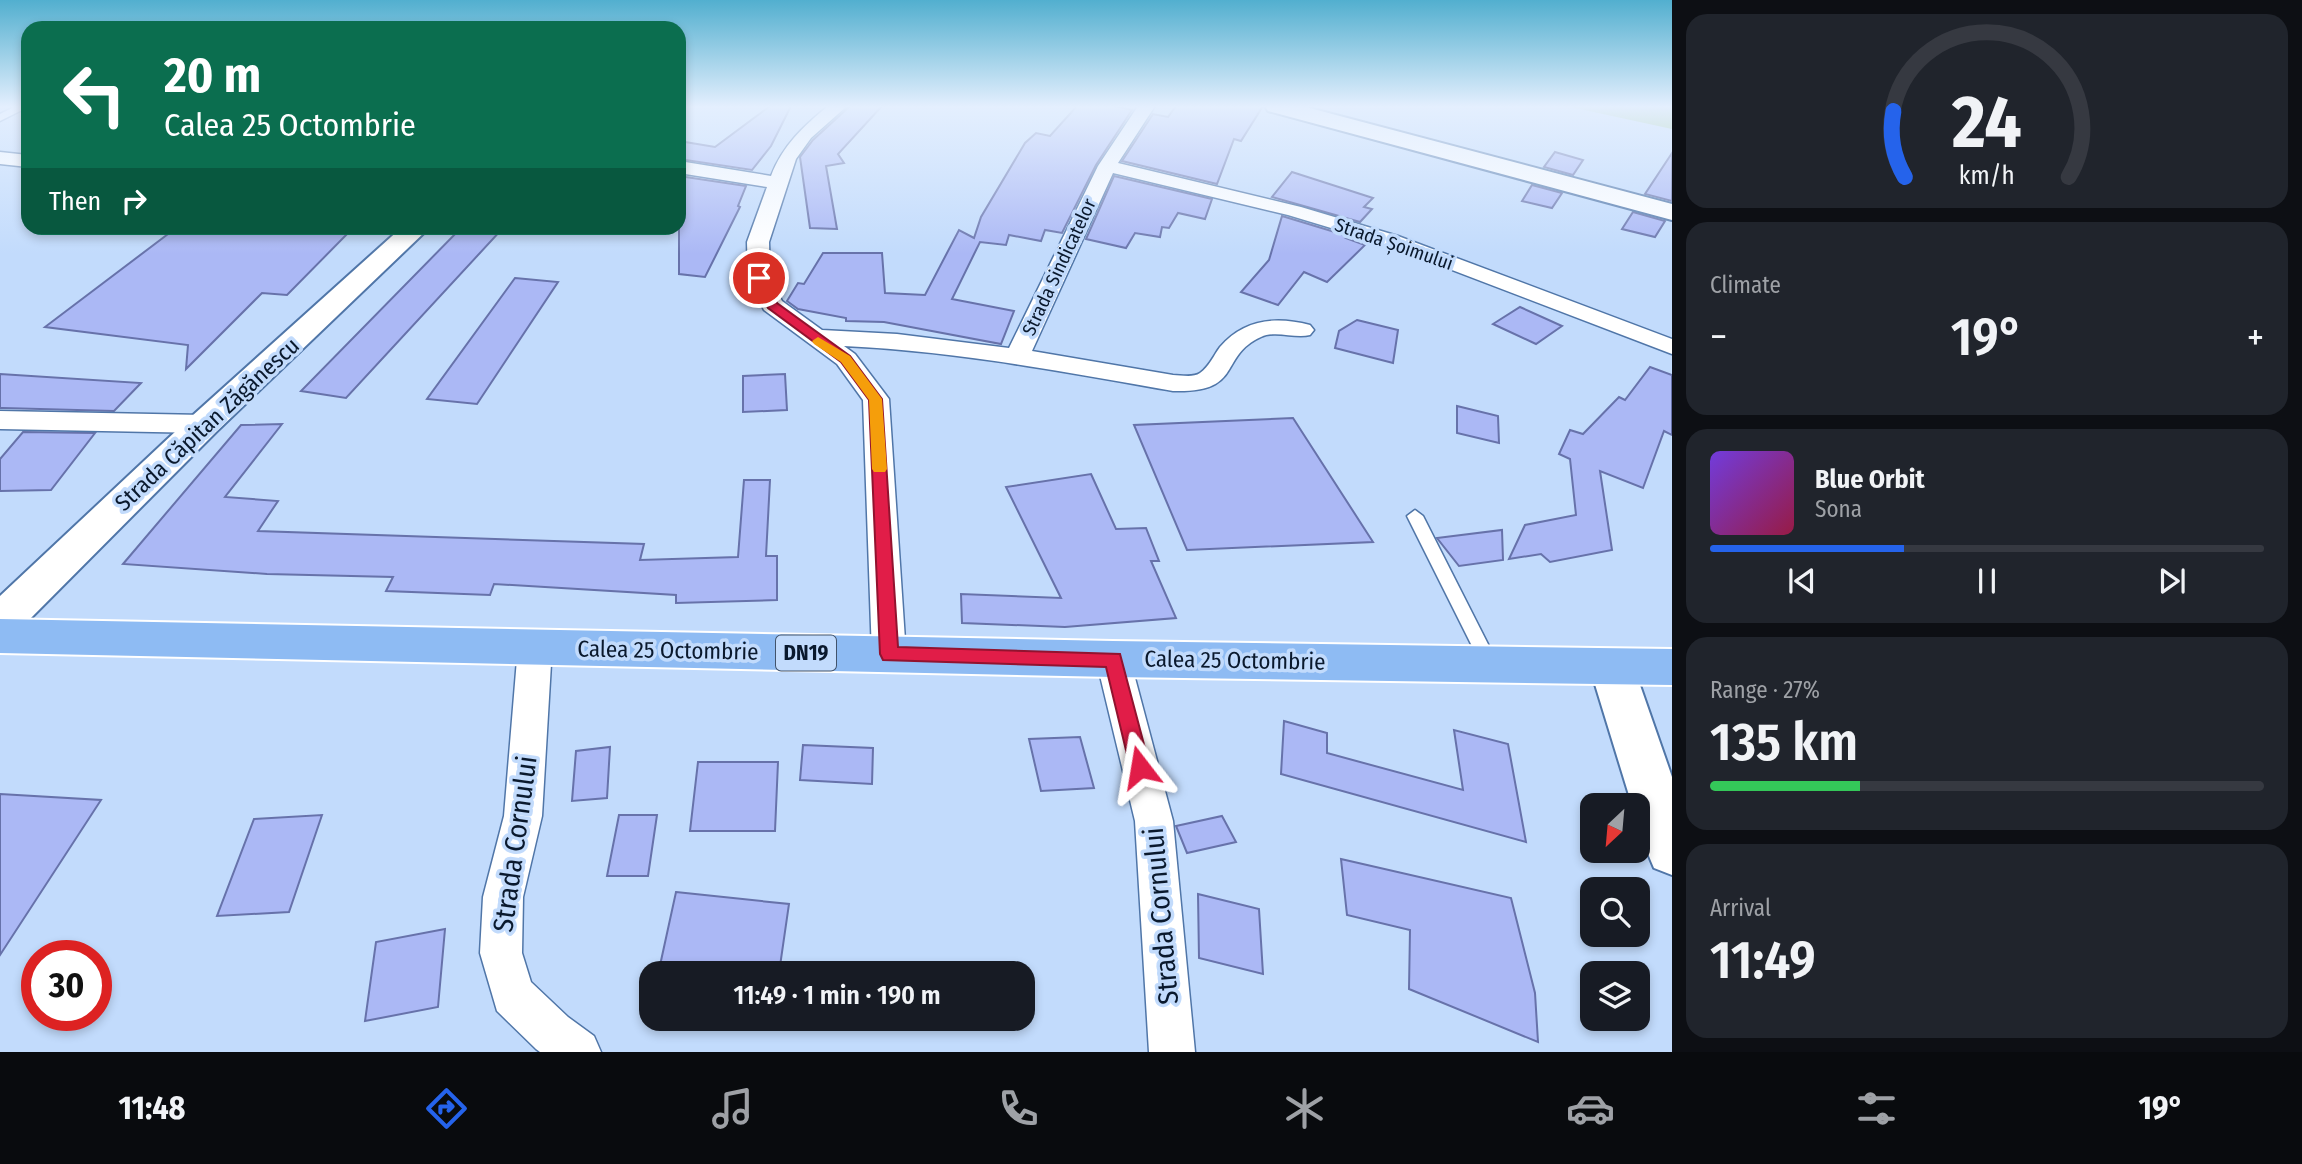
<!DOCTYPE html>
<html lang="en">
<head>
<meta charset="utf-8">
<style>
	body { margin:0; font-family:"Fira Sans Condensed",sans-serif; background:#20242c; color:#f1f3f6; height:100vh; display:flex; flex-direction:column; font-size:26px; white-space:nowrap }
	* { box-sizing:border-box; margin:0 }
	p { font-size:23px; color:#9ea1a6 }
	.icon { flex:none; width:38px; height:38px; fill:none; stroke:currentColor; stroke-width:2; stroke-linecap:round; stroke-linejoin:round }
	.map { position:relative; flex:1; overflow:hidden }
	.sheet { display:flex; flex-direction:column; gap:14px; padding:14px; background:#0d0f14; width:630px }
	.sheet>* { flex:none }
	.guide { position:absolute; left:21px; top:21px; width:665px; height:214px; border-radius:21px; box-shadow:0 4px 10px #0003; background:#0b6e4f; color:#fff; overflow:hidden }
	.needle { width:46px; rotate:206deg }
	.tools { position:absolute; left:1580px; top:793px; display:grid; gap:14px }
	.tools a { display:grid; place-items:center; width:70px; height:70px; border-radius:14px; background:#171b24; box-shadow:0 4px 10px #0003; font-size:35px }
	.speed { position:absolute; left:21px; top:940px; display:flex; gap:14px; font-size:35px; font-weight:700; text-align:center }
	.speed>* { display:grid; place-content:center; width:91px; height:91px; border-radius:50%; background:#171b24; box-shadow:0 4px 10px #0003; line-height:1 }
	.speed .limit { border:10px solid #d22; background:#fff; color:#111 }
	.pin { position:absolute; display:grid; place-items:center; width:60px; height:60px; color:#fff; margin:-30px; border:4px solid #fff; border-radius:50%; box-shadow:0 2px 7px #0007 }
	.me { position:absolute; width:77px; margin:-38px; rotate:346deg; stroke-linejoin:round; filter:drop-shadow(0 0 5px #0008) }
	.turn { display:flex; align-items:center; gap:24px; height:147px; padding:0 28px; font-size:32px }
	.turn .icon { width:91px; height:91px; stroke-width:2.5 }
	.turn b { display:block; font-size:49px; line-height:60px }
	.then { display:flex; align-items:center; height:66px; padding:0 28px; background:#0003; gap:14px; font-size:26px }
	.big { font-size:52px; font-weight:600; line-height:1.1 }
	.sheet .card { flex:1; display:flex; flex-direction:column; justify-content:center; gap:10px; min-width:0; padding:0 24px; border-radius:21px; background:#20242c }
	.sheet .dial { align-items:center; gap:0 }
	.dial svg { height:182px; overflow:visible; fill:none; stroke:#363941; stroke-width:7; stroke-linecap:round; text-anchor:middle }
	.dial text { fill:#f1f3f6; stroke:none }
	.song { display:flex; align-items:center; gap:21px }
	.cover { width:84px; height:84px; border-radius:10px; background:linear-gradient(135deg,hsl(260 70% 55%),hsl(340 70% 35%)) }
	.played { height:7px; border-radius:4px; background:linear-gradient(90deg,#2563eb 35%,#363941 35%) }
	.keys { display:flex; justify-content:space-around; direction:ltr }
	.heat { display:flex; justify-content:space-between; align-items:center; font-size:38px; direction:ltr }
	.charge { height:10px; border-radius:5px; background:linear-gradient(90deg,#34c759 27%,#363941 0) }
	.trip { position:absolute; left:639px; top:961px; width:396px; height:70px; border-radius:21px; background:#171b24; box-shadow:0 4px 10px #0003; font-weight:600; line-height:70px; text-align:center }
	.tab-bar { display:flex; height:112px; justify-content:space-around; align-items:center; background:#090b0e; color:#9ea1a6 }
	.tab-bar .icon { width:49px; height:49px }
	.tab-bar .active { color:#2563eb }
	.tab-bar b { font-size:32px; color:#f1f3f6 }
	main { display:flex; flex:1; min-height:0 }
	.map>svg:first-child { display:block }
	.green { fill:#97c47f }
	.building { fill:#abb8f5; stroke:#6772aa; stroke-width:2 }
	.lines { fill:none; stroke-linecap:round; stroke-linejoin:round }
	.lane-casing { stroke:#5076a8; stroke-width:3 }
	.street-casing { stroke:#5076a8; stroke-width:3 }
	.secondary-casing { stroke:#5076a8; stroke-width:4 }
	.primary-casing { stroke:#fff; stroke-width:4 }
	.lane { fill:#fff; fill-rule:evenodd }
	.street { fill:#fff; fill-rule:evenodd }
	.secondary { fill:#fff; fill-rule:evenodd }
	.primary { fill:#8ebbf3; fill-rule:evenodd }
	.route { fill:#e11d48; stroke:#92132f; stroke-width:2 }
	.slow { fill:#f59e0b }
	.labels { text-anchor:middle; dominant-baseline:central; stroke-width:7; stroke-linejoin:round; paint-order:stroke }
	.far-street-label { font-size:19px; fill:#0a192d; stroke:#c2dbfc }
	.shield { fill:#c2dbfc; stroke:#41536b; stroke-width:2 }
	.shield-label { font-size:21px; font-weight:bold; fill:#0a192d }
	.street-label { font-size:23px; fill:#0a192d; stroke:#c2dbfc }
	.near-street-label { font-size:28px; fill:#0a192d; stroke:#c2dbfc }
</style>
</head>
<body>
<main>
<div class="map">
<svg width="1672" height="1052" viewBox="0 0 1672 1052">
	<rect width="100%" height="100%" fill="#c2dbfc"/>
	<polygon class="green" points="1566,106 1672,106 1672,129"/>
	<g class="building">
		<polygon points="770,106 791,106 771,146 752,170 679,159 679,141 715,147"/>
		<polygon points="850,106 882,106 838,154 844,163 826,166 837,229 810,228 800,157 813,140"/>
		<polygon points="1077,106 1115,106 1132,110 1096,165 1062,233 1045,230 1041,241 1009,235 1006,245 980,242 952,299 1014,311 1001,344 884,322 846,321 846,318 798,309 787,301 798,283 804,284 823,253 882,253 885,293 925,295 959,230 974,238 981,217 1025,143 1036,133 1050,136"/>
		<polygon points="1176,106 1263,106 1241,141 1234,139 1217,184 1122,161 1153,114 1168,117"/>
		<polygon points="1555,152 1583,160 1573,175 1544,167"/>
		<polygon points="1672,153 1672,201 1645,194"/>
		<polygon points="1292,172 1373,198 1364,207 1372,209 1360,222 1272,197"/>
		<polygon points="679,176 746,186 738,206 740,207 705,277 679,274"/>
		<polygon points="1114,176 1212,199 1205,219 1178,213 1169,228 1162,227 1160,237 1135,233 1126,248 1086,239"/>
		<polygon points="1532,185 1562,193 1552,208 1522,201"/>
		<polygon points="1633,212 1665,221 1655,237 1622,229"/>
		<polygon points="1282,216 1348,236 1346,238 1365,245 1327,282 1304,272 1278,305 1241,292 1269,260"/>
		<polygon points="176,228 353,228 287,295 262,293 186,369 188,345 45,327"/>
		<polygon points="461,228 503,228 346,398 301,391"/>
		<polygon points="515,278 558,282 477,404 427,399"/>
		<polygon points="1520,307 1562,326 1536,344 1493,324"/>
		<polygon points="1357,320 1398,330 1393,363 1335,348 1339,331"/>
		<polygon points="1650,367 1672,375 1672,435 1664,431 1643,488 1600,471 1612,550 1550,562 1541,554 1509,559 1525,525 1576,515 1570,459 1559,454 1570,430 1583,434 1619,397 1625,400"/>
		<polygon points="0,374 141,383 114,411 3,408 0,408"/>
		<polygon points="785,374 787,410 743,412 743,376"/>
		<polygon points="1457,406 1498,416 1499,443 1457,433"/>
		<polygon points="1293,418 1373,542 1187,550 1134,425"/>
		<polygon points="282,424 225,497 278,501 258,531 644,544 640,560 738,557 744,480 770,480 766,556 777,556 777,600 676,603 676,595 494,584 490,595 386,591 393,577 267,574 123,564 241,425"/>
		<polygon points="23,432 95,433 51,490 0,491 0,459"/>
		<polygon points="1091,474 1116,529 1146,528 1159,561 1151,561 1176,618 1065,627 962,623 961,594 1061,598 1006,487"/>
		<polygon points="1502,530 1503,560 1459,566 1437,538"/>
		<polygon points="1284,721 1327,733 1327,753 1463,790 1454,730 1508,744 1526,842 1281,774"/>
		<polygon points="1080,737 1094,788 1041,791 1029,739"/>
		<polygon points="803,745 873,748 872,784 800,780"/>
		<polygon points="610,747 607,798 572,801 576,751"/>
		<polygon points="698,762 778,762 775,831 690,831"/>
		<polygon points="0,794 101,800 0,955"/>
		<polygon points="322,815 289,912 217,916 254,819"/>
		<polygon points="619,815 657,815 648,876 607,876"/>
		<polygon points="1222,816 1236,842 1187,853 1176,826"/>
		<polygon points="1341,859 1511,898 1535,993 1538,1042 1409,989 1410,930 1347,915"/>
		<polygon points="676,892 789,904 779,973 686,973 659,970"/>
		<polygon points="1198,894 1259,909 1263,974 1199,958"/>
		<polygon points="445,929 438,1007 365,1021 376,942"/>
	</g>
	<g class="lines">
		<g class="lane-casing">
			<g id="lane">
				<polygon points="16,106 28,107 0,121 0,114"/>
				<polygon points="1415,510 1423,516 1495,658 1498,663 1495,668 1489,670 1483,668 1407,516"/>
			</g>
		</g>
		<g class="street-casing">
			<g id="street">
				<path d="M828,106H847L811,138L796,159L769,242L770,278L782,301L822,330L897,334L1009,348L1098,166L1138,106H1155L1118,163L1301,207L1398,236L1672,339V354L1384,244L1288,215L1113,173L1032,351L1173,375C1181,375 1193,378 1200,373C1209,367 1214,355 1220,347C1244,319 1276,316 1310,325L1314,330L1310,335C1295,339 1276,330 1261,337C1217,357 1245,393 1173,391C1064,372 955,351 844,346L855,354L889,399L906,655L901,665L889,669L877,665L872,655L863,400L837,364L764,310L748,278L747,242L767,187L679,173V161L771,176C783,145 803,127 828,106Z"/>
				<polygon points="0,152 28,155 28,167 0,164"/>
				<polygon points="0,411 204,415 213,418 217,424 213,430 204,433 0,429"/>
				<polygon points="535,633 547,637 552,647 542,816 523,897 522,953 531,982 568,1017 594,1036 601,1052 540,1052 536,1049 497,1011 480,953 483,897 504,816 518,647 523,637"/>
				<polygon points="1113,645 1125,649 1130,659 1173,821 1195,1052 1149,1052 1135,821 1096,659 1101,649"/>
			</g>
		</g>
		<g class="secondary-casing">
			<g id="secondary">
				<polygon points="1265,106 1302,106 1672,204 1672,220 1268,111"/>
				<polygon points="401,228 429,228 216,432 15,634 0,639 0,596 192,416"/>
				<path d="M1612,650L1628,655L1634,668L1672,777V875L1654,868C1645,847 1638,828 1638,805H1632L1590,668L1596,655Z"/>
			</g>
		</g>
		<g class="primary-casing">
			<polygon id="primary" points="0,619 1113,641 1672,649 1672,685 1113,677 0,653"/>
		</g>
		<use href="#lane" class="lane"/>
		<use href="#street" class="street"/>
		<use href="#secondary" class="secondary"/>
		<use href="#primary" class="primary"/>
	</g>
	<linearGradient id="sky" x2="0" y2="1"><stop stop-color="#52afcf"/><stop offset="0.42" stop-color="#e4effe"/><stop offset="1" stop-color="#e4effe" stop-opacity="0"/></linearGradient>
	<rect width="1672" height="254" fill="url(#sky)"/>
	<polygon class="route" points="759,274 765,278 777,303 850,356 882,399 898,647 1120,654 1150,767 1147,774 1140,776 1133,774 1130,767 1106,667 883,660 880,654 869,400 841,362 768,308 753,278"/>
	<polygon class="slow" points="818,337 850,356 882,399 887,469 885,472 874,472 872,469 869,400 841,362 814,344 812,341"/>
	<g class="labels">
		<g class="far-street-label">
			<text transform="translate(1394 244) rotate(19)">Strada Șoimului</text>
			<text transform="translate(1059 267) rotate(-65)">Strada Sindicatelor</text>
		</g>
		<rect class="shield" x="776" y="635.5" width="60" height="35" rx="5"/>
		<g class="shield-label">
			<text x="806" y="653">DN19</text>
		</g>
		<g class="street-label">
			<text transform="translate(207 424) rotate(-43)">Strada Căpitan Zăgănescu</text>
			<text transform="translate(668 650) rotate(1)">Calea 25 Octombrie</text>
			<text transform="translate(1235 660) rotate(1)">Calea 25 Octombrie</text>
		</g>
		<g class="near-street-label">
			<text transform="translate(515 844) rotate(-82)">Strada Cornului</text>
			<text transform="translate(1161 916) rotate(-95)">Strada Cornului</text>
		</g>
	</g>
</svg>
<div class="tools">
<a><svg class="needle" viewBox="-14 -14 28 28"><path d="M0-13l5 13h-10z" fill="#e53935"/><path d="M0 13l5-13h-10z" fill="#9ea1a6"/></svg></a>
<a><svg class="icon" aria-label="search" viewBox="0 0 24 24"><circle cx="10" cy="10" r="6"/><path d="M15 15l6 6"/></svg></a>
<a><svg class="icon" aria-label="layers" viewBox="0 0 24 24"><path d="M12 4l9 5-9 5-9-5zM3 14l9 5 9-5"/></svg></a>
</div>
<div class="speed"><div class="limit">30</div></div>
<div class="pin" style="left:759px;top:278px;background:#d93025"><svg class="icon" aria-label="arrive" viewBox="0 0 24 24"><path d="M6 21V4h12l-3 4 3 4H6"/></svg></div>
<svg class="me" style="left:1140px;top:767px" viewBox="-20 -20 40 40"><path d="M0-17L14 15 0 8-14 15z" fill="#e11d48" stroke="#fff" stroke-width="4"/></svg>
<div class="trip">11:49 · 1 min · 190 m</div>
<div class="guide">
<div class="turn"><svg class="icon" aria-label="left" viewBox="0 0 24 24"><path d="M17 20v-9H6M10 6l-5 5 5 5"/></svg><div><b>20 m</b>Calea 25 Octombrie</div></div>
<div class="then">Then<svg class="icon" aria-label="right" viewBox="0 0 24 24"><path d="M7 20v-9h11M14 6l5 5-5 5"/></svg></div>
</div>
</div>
<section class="sheet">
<div class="card dial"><svg viewBox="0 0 100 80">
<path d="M14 69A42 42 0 1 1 86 69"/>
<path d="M14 69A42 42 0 0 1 9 40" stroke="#2563eb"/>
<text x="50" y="56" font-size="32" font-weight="700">24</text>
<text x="50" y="72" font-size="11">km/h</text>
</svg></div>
<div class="card"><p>Climate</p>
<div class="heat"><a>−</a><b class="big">19°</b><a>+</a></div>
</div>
<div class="card">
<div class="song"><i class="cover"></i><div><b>Blue Orbit</b><p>Sona</p></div></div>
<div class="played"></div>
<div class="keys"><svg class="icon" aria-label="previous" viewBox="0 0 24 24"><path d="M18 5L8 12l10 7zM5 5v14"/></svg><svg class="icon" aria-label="pause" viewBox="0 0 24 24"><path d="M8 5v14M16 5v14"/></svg><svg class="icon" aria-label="next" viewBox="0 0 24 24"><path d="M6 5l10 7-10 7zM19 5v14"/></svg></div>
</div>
<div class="card"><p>Range · 27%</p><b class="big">135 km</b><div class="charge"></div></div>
<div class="card"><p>Arrival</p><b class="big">11:49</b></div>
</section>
</main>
<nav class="tab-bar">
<b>11:48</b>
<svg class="icon active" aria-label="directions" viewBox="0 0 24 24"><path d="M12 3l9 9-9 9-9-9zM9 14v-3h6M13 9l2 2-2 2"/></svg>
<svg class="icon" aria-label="music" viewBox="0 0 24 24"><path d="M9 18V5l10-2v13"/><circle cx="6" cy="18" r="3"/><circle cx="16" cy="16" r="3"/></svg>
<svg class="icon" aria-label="phone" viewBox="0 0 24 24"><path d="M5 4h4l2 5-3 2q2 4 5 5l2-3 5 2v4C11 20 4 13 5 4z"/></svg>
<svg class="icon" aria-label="climate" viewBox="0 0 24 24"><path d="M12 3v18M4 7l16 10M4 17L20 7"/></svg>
<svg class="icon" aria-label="car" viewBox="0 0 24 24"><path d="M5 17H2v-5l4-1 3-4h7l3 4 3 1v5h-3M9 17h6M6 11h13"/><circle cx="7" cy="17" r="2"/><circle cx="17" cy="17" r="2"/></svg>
<svg class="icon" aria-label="filters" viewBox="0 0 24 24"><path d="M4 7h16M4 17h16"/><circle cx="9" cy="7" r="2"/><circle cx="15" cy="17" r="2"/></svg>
<b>19°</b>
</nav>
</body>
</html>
